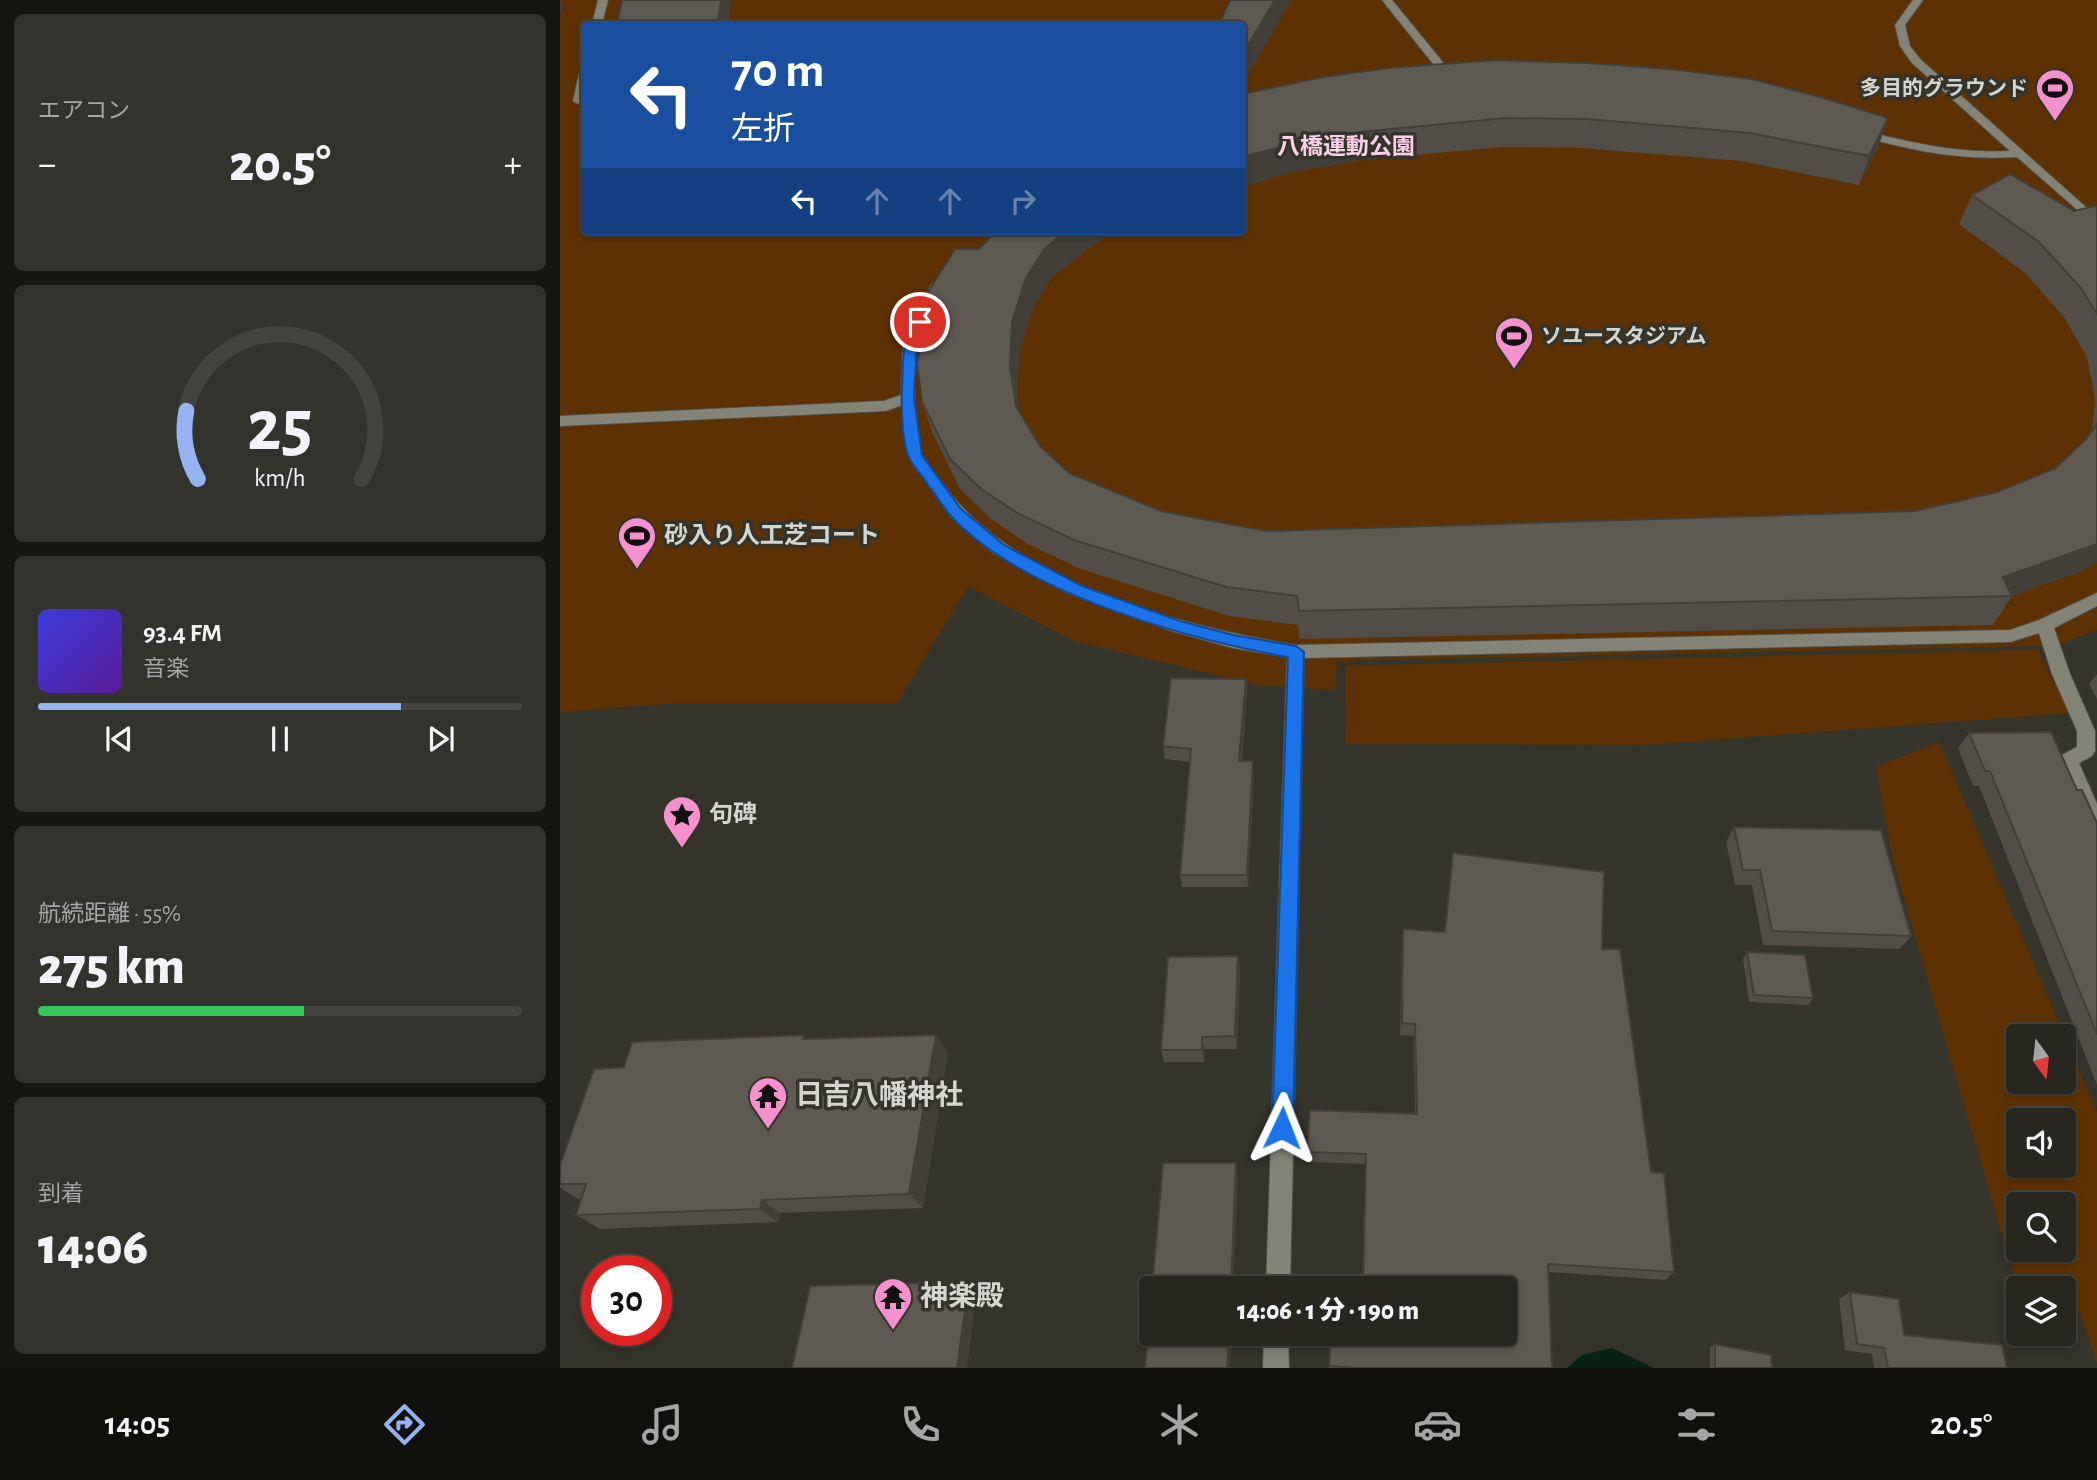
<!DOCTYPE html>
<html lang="ja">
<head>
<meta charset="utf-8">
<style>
	body { margin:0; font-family:"Alegreya Sans","Noto Sans JP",sans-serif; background:#33332d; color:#f1f3f6; height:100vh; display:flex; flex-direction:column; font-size:26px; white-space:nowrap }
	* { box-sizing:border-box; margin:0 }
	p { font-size:23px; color:#a4a5a5 }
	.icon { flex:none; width:38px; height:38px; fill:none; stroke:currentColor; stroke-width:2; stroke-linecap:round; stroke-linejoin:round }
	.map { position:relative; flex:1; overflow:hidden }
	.sheet { display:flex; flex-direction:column; gap:14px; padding:14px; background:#151512; width:560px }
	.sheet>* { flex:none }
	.hud { position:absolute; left:21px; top:21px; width:665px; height:214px; border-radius:7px; box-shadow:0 4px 10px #0003,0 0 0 2px #43443e; background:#1a4fa0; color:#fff; overflow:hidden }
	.needle { width:46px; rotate:165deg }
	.tools { position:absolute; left:1446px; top:1024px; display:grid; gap:14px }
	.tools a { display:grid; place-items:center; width:70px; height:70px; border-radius:7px; background:#272720; box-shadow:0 4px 10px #0003,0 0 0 2px #43443e; font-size:35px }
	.speed { position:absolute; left:21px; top:1255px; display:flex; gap:14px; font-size:35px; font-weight:700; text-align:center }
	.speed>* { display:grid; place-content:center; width:91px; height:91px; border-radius:50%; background:#272720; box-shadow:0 4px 10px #0003,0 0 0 2px #43443e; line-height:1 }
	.speed .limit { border:10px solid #d22; background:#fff; color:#111 }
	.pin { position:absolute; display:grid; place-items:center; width:60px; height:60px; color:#fff; margin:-30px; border:4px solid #fff; border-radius:50%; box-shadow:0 2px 7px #0007 }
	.me { position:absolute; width:77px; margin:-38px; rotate:2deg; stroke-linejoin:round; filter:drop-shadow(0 0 5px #0008) }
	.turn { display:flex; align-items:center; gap:24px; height:147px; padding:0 35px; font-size:32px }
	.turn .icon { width:91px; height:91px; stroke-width:2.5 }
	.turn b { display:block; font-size:49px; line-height:60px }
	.lanes { display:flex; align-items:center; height:66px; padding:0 35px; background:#0003; justify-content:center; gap:35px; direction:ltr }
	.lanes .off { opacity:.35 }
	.big { font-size:52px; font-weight:800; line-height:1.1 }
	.sheet .widget { flex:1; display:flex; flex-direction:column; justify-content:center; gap:10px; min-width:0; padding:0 24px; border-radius:10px; background:#33332d }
	.sheet .dial { align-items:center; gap:0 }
	.dial svg { height:182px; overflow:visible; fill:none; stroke:#43443e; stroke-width:7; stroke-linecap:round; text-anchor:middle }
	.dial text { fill:#f1f3f6; stroke:none }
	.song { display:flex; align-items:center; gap:21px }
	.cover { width:84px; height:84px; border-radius:10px; background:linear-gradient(135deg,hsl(240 70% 55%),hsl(270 70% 35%)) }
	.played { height:7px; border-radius:4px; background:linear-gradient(90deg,#95b2f1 75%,#43443e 75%) }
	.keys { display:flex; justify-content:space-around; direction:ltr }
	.heat { display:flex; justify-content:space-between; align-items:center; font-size:38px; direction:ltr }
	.charge { height:10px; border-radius:5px; background:linear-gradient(90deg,#34c759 55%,#43443e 0) }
	.trip { position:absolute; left:579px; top:1276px; width:378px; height:70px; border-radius:7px; background:#272720; box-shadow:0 4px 10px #0003,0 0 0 2px #43443e; font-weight:800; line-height:70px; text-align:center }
	.tabs { display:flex; height:112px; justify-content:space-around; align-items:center; background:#10100d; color:#a4a5a5 }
	.tabs .icon { width:49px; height:49px }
	.tabs .selected { color:#95b2f1 }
	.tabs b { font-size:32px; color:#f1f3f6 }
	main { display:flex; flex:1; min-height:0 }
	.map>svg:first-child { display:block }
	.green { fill:#5e3102; fill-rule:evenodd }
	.water { fill:#062214 }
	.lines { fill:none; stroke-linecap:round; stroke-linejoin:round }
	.minor-casing { stroke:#505048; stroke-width:2 }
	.minor { fill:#838378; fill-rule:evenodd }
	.wall { fill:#524d46 }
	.shaded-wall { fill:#423f39 }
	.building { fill:#5f5a51; stroke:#423f39; stroke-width:2 }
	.route { fill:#1a73e8; stroke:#114b97; stroke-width:2 }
	.labels { text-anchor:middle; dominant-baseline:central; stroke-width:7; stroke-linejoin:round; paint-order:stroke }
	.far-poi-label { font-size:21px; font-weight:bold; fill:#d5d5cf; stroke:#34342b; text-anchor:end }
	.far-quarter-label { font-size:23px; font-weight:bold; fill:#fccfe8; stroke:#34342b }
	.poi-label { font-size:24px; font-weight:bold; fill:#d5d5cf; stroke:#34342b; text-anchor:start }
	.near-poi-label { font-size:28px; font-weight:bold; fill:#d5d5cf; stroke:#34342b; text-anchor:start }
</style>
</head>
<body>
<main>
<section class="sheet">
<div class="widget"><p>エアコン</p>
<div class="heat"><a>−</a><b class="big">20.5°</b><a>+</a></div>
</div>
<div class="widget dial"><svg viewBox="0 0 100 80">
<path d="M14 69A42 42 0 1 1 86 69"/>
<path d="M14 69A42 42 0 0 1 9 39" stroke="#95b2f1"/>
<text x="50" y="56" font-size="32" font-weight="700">25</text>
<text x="50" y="72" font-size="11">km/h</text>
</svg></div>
<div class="widget">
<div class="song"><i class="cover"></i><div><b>93.4 FM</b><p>音楽</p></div></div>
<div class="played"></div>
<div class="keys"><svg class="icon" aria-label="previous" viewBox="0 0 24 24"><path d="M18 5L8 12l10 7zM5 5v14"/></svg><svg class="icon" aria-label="pause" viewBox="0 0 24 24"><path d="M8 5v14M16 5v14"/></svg><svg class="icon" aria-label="next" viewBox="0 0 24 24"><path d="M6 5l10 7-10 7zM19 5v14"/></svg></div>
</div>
<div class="widget"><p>航続距離 · 55%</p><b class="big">275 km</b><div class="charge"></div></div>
<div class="widget"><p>到着</p><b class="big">14:06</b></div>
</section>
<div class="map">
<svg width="1537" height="1368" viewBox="0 0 1537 1368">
	<rect width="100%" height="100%" fill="#34342b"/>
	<g class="green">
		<path d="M0,0H1537V629L1500,645L1477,646L777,661L775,690L698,685L514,641L408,586L337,703H117L0,712ZM24,24H682V231H24Z"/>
		<polygon points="1478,650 1509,713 1084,745 786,744 785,666"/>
		<path d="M1379,742L1537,1112V1364L1520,1313L1503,1311V1288H1458V1290L1333,861L1316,767ZM1458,1036H1503V1082H1458ZM1458,1120H1503V1166H1458ZM1458,1204H1503V1250H1458Z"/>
	</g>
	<polygon class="water" points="1052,1348 1094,1368 1007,1368 1022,1355"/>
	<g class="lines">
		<g class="minor-casing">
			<g id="minor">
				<polygon points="38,0 48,0 42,24 32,24"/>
				<polygon points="822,0 832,0 895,77 895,81 887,81"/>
				<path d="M1353,0H1363L1345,25L1350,46L1360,59L1537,217V227L1457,157C1400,161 1348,150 1293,134L1291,132L1297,129C1348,142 1397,154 1450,151L1352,63L1340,46L1335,25Z"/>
				<polygon points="24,71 24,96 22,103 18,104 13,101 19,74"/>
				<path d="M377,281L383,285C375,303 361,324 357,343C352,366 355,431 362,453C366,464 377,475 383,484C454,583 621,626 736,645L1450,630L1479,620L1537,593V606L1494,628L1510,674L1535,731V751L1532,756L1519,763L1537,804V833L1530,831L1499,760L1502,755L1517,747V731L1492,674L1479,633L1450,642L744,658L730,1288H706L727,657L673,648L612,631L510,594L433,553L390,516L350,459L342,405L326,411L0,426V416L324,401L341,395L343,342L371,285Z"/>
				<polygon points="704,1334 728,1334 729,1368 703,1368"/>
			</g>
		</g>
		<use href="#minor" class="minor"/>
	</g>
	<g class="wall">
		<polygon points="682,94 1328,118 1318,147 1299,185 1181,161 1021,148 943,147 809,159 732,172 682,187"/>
		<polygon points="1412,195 1514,211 1537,208 1537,561 1522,571 1452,596 1433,625 739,639 738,625 669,616 521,569 468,544 431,519 400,489 372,432 362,402 419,249 436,231 556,231 529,248 491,278 473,308 459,352 457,397 460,413 480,446 509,473 601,511 707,531 1355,511 1437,492 1496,468 1526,439 1532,430 1535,398 1527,357 1504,317 1464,272 1399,224"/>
		<polygon points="1537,674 1537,699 1529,684"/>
		<polygon points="686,679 687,693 682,761 694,774 688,887 622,887 620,875 630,762 605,759 603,746"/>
		<polygon points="1409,733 1517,790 1537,823 1537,1085 1419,786 1413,786 1398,748"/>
		<polygon points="1174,827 1351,936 1340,949 1203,945 1192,885 1175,885 1166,842"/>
		<polygon points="893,853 1042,949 1114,1272 1106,1280 989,1272 992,1368 769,1368 771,1334 945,1288 802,1288 805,1164 748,1162 747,1152 855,1114 854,1036 840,1035 842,942 843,929 884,932"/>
		<polygon points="1187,952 1253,998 1248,1005 1189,1002 1183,959"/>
		<polygon points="678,956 680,970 677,1049 645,1049 644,1062 604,1062 601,1050"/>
		<polygon points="247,1039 388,1052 363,1208 220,1213 218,1222 40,1229 16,1215 21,1198 18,1199 0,1188 0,1165"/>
		<polygon points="1290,1292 1344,1335 1447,1368 1314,1368 1312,1354 1285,1350 1279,1299"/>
		<polygon points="1155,1344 1212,1368 1150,1368 1150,1347"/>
	</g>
	<g class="shaded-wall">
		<polygon points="0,0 2,5 0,16"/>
		<polygon points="161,0 171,0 169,24 158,24"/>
		<polygon points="715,0 731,0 682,86 682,55"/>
		<polygon points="1328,118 1318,147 1299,185 1309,156"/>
		<polygon points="810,131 809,159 732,172 682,187 682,157 732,144"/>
		<polygon points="507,231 556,231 529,248 491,278 473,308 459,352 457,397 463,436 456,406 450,367 452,322 466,278 485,248"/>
		<polygon points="1537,544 1537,561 1522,571 1452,596 1443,577"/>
		<polygon points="686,679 687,693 680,774 679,761"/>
		<polygon points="693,761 694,774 688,887 687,875"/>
		<polygon points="678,956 680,970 677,1049 675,1036"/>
		<polygon points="376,1035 388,1052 363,1208 349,1194"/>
		<polygon points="642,1037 645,1049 644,1062 642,1050"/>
		<polygon points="676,1163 678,1174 673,1288 671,1288"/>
		<polygon points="202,1200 220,1213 218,1222 200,1209"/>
		<polygon points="409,1282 417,1290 407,1368 397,1368"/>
		<polygon points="669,1334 671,1334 670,1368 667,1368"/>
	</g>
	<g class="building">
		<polygon points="62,0 161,0 158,24 57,24"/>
		<polygon points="670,0 715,0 682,55 682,24 659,24"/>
		<polygon points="936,60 1027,63 1111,69 1192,79 1264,98 1328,118 1309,156 1190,133 1026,119 946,118 810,131 732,144 682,157 682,94 763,77 828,68"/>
		<polygon points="1450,174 1514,211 1535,206 1537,208 1537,314 1520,287 1479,242 1412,195"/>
		<polygon points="436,231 507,231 485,248 466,278 452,322 450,367 456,406 480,446 509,473 601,511 707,531 1355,511 1437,492 1496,468 1526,439 1537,424 1537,544 1443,577 1452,596 739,611 737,596 666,587 514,540 459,514 421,489 390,459 362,402 357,363 367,317 368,292 395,249 419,249"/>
		<polygon points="611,678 686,679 679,761 693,761 687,875 620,875 631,749 603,746"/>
		<polygon points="1491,732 1517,790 1522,790 1537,823 1537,1034 1430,771 1425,771 1409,733"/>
		<polygon points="1174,827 1321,830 1351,936 1212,931 1200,870 1183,870"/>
		<polygon points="893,853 1044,872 1042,949 1060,949 1091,1172 1104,1173 1114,1272 988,1264 992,1368 797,1368 769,1366 771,1334 945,1334 945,1288 803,1288 806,1154 747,1152 750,1110 857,1114 855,1024 842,1023 843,929 885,932"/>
		<polygon points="1187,952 1245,955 1253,998 1194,995"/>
		<polygon points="678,956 675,1036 642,1037 642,1050 601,1050 608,957"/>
		<polygon points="244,1035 243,1039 376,1035 349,1194 202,1200 200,1209 16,1215 26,1184 0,1184 0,1165 34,1069 64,1067 72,1042"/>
		<polygon points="603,1163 676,1163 671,1288 592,1288"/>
		<polygon points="409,1282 397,1368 232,1368 250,1286"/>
		<polygon points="1290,1292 1339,1299 1344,1335 1442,1345 1447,1368 1328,1368 1324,1348 1297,1344"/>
		<polygon points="592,1298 592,1334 669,1334 667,1368 585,1368"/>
		<polygon points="1155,1344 1211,1355 1212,1368 1155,1368"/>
	</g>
	<path class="route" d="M360,319L366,322L357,342L354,398L362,455L401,509L444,545L522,586L620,621L673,635L736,646L744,652L733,1128L730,1135L722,1138L715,1135L712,1128L728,657C627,639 461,593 391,516C383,507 376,495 369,486C363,476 352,466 348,455C342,439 341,404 342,387C343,369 341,326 360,319Z"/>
	<defs>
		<g id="stadium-pin" transform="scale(2.0125)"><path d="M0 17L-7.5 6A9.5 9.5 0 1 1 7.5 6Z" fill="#f690cf" stroke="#34342b"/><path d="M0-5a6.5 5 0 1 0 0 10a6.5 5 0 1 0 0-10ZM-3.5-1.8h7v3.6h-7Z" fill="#111"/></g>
		<g id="sight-pin" transform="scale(2.0125)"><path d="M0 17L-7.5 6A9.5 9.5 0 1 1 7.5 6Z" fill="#f690cf" stroke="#34342b"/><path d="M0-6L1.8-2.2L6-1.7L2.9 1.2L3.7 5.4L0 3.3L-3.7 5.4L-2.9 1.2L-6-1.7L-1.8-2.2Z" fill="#111"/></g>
		<g id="temple-pin" transform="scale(2.0125)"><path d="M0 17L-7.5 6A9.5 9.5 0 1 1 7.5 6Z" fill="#f690cf" stroke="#34342b"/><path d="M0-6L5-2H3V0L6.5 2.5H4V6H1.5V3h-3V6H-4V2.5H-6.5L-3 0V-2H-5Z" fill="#111"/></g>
	</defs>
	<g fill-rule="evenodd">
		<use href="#stadium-pin" x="1495" y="88"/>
		<use href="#stadium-pin" x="954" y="336"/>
		<use href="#stadium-pin" x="77" y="536"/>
		<use href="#sight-pin" x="122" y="815"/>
		<use href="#temple-pin" x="208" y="1096"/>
		<use href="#temple-pin" x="333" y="1297"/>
	</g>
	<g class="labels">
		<g class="far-poi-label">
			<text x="1468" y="88">多目的グラウンド</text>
			<text x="981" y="336" text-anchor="start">ソユースタジアム</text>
		</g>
		<g class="far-quarter-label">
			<text x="786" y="147">八橋運動公園</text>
		</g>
		<g class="poi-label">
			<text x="104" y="536">砂入り人工芝コート</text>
			<text x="149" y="815">句碑</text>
		</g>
		<g class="near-poi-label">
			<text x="235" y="1096">日吉八幡神社</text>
			<text x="360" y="1297">神楽殿</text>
		</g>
	</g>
</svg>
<div class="tools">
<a><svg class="needle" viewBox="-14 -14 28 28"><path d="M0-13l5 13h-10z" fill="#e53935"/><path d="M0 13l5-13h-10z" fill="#a4a5a5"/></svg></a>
<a><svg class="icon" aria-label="sound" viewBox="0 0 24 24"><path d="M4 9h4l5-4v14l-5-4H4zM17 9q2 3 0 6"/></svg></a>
<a><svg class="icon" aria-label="search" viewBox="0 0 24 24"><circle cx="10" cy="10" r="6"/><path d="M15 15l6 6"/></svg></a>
<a><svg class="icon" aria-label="layers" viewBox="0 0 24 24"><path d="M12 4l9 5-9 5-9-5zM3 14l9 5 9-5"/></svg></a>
</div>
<div class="speed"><div class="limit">30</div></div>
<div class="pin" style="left:360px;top:322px;background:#d93025"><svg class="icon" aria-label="arrive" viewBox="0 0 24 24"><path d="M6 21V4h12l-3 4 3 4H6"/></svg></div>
<svg class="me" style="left:722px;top:1128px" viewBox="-20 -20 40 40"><path d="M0-17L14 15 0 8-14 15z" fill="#1a73e8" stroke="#fff" stroke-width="4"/></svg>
<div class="trip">14:06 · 1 分 · 190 m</div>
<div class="hud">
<div class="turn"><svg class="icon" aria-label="left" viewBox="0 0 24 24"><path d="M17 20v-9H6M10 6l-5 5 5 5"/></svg><div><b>70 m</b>左折</div></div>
<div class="lanes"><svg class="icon" aria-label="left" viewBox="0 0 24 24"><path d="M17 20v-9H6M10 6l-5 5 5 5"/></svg><svg class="icon off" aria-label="ahead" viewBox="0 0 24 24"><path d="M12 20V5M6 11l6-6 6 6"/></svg><svg class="icon off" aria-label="ahead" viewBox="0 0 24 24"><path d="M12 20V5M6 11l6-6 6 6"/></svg><svg class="icon off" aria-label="right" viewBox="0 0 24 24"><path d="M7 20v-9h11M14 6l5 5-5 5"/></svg></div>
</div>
</div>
</main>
<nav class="tabs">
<b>14:05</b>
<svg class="icon selected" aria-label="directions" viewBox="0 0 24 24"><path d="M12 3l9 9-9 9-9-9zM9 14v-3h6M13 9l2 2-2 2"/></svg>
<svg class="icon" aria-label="music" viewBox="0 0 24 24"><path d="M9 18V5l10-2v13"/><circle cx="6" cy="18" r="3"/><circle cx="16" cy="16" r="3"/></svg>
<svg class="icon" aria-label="phone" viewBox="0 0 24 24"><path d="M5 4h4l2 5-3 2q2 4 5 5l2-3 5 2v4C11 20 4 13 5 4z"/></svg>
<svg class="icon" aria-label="climate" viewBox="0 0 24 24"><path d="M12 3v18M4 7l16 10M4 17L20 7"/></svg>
<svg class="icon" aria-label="car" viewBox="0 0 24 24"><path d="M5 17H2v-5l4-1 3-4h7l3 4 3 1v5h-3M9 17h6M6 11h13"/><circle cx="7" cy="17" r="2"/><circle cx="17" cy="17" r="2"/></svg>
<svg class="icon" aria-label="filters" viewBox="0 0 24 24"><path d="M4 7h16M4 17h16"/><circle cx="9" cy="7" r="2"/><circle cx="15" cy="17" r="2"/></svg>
<b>20.5°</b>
</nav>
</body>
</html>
